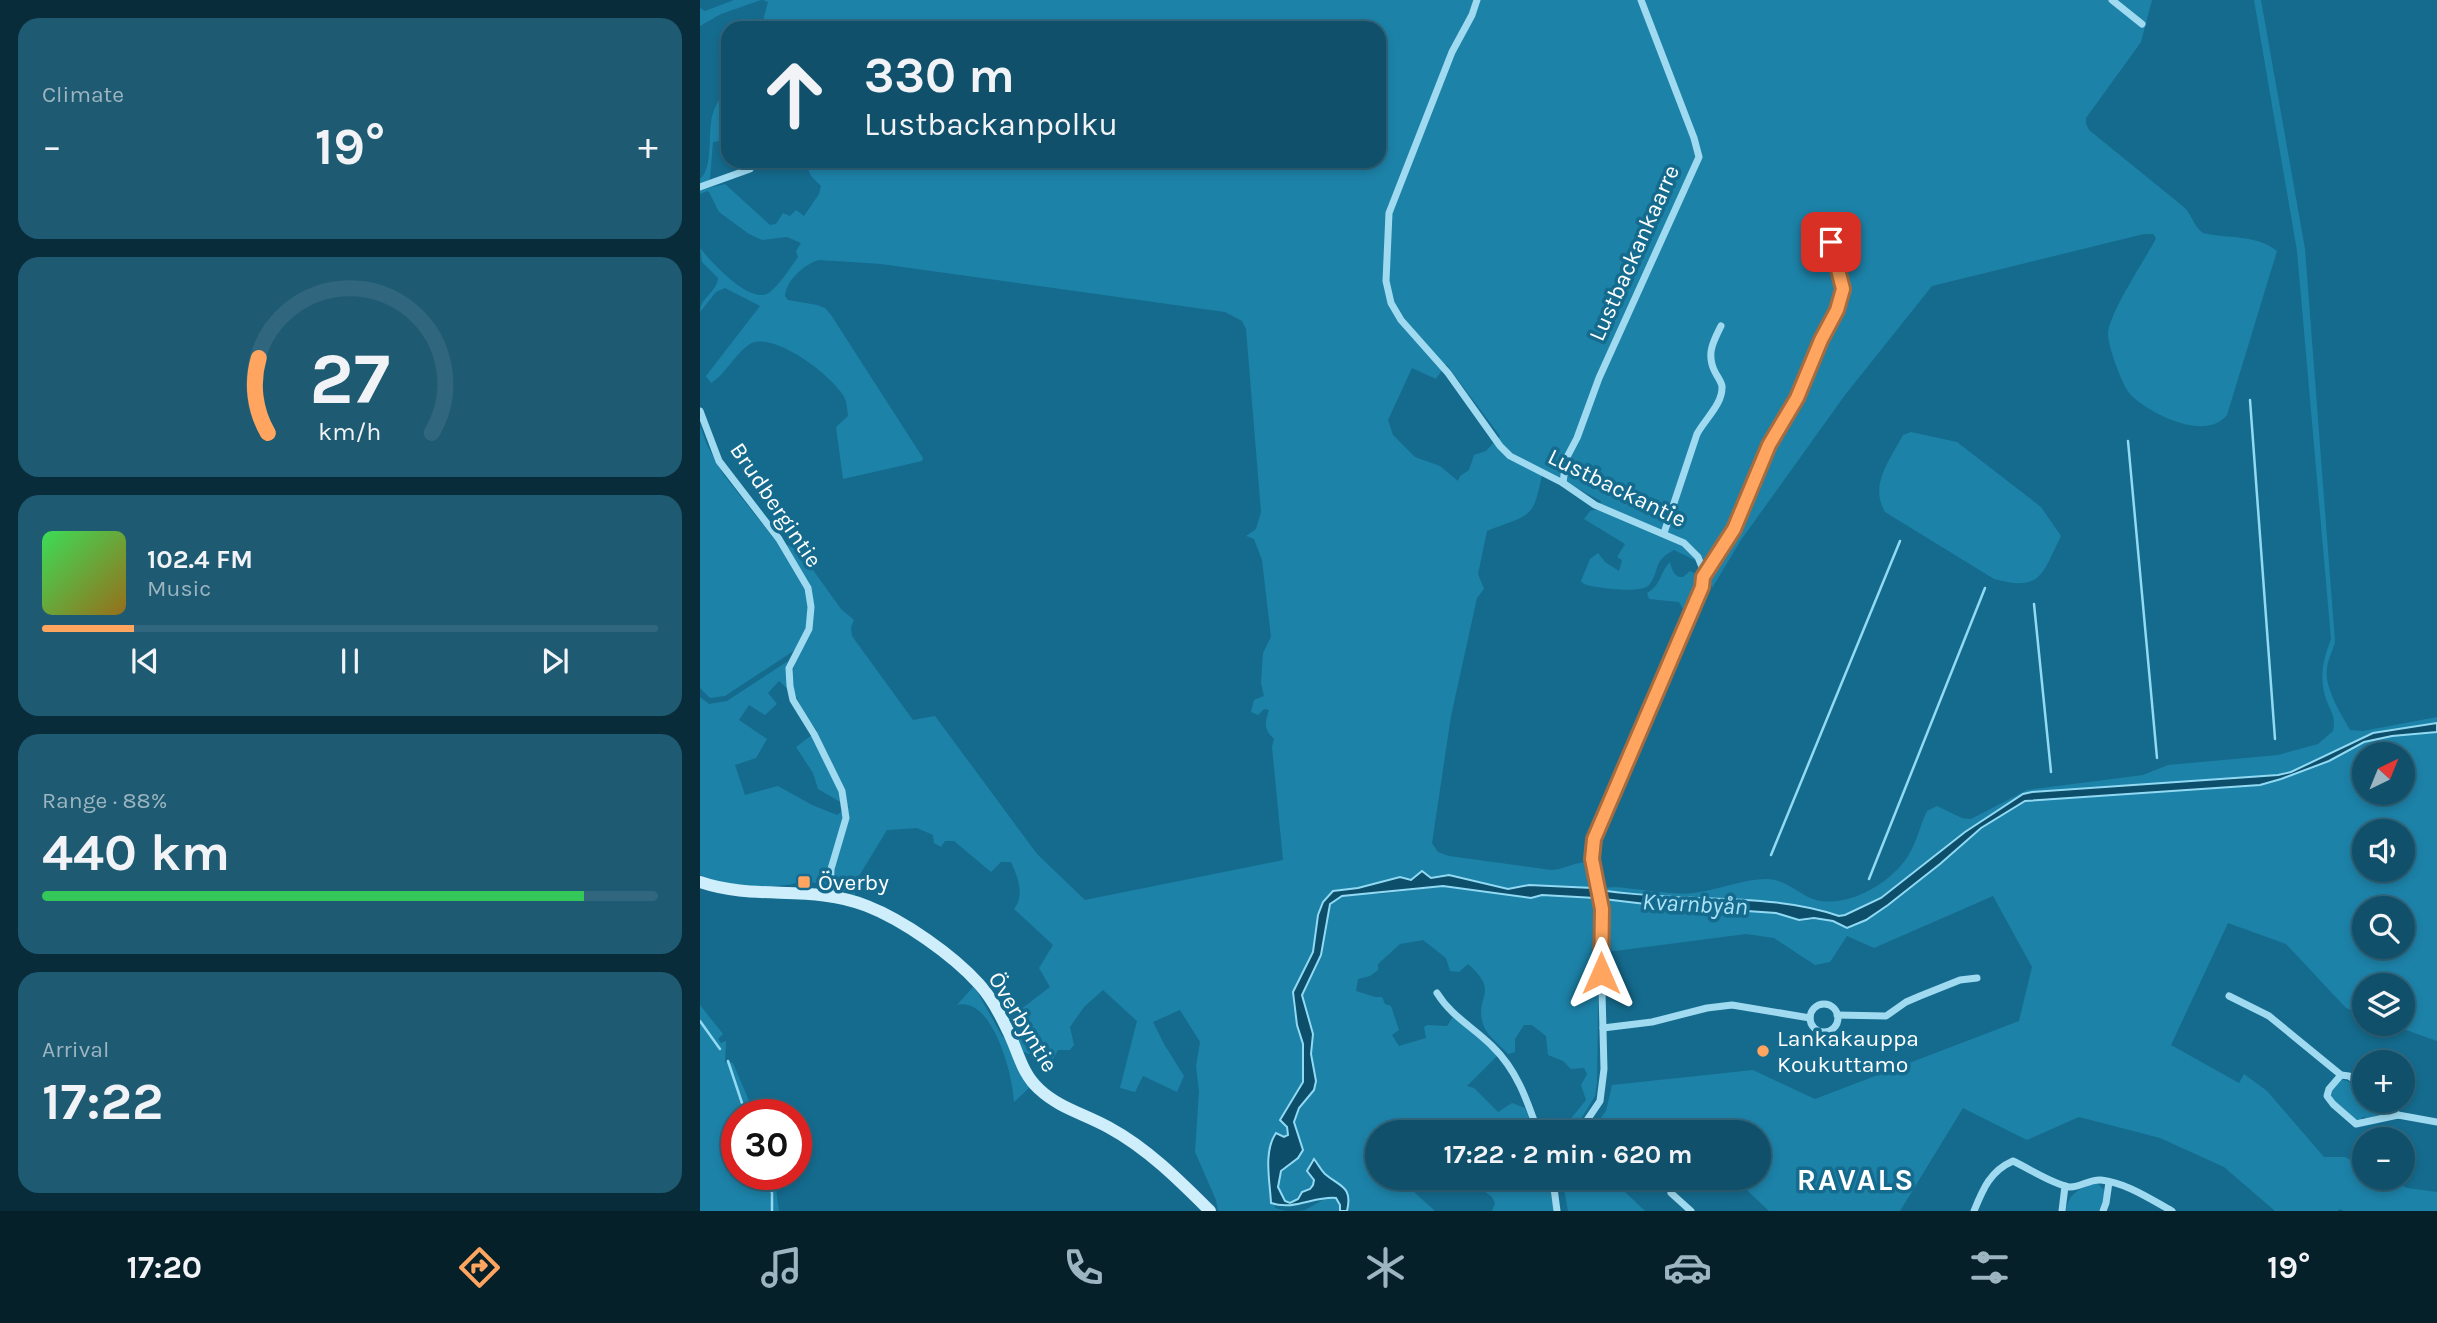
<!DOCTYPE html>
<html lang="en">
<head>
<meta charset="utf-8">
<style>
	body { margin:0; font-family:Karla,sans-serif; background:#1e5a72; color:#f1f3f6; height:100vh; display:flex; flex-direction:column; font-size:26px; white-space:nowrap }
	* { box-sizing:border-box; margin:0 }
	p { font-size:23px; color:#9cb5c1 }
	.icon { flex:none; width:38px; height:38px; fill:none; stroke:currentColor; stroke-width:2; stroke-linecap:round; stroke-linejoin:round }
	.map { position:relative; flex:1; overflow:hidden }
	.details { display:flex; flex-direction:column; gap:18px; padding:18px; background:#092c3a; width:700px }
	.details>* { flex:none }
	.hud { position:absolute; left:21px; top:21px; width:665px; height:147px; border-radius:21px; box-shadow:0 4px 10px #0003,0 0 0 2px #30677e; background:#10506a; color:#f1f3f6; overflow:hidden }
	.needle { width:46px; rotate:43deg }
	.tools { position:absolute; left:1652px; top:742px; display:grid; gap:14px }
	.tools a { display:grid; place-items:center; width:63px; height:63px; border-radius:50%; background:#10506a; box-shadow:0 4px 10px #0003,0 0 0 2px #30677e; font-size:35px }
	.speed { position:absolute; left:21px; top:1099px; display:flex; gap:14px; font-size:35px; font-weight:700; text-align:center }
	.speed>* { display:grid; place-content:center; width:91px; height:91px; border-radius:50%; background:#10506a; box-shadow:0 4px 10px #0003,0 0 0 2px #30677e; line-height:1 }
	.speed .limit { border:10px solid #d22; background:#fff; color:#111 }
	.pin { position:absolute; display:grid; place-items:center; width:60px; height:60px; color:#fff; margin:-30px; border-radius:14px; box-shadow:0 4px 10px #0006 }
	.me { position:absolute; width:77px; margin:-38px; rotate:0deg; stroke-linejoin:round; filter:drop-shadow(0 0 5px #0008) }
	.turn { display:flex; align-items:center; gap:24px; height:147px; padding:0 28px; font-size:32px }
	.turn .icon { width:91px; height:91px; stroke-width:2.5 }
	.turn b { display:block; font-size:49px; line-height:60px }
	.big { font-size:52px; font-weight:700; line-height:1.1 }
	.details .widget { flex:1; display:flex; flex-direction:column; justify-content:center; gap:10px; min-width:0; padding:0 24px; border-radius:21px; background:#1e5a72 }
	.details .dial { align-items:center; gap:0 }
	.dial svg { height:182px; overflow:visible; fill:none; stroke:#30677e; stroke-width:7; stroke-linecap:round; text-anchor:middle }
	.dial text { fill:#f1f3f6; stroke:none }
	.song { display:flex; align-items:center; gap:21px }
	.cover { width:84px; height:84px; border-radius:10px; background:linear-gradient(135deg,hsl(130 70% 55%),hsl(40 70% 35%)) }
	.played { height:7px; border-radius:4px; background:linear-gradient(90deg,#ffa55f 15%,#30677e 15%) }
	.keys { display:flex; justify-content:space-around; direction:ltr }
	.heat { display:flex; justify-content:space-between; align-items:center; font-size:38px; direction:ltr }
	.charge { height:10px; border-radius:5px; background:linear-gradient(90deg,#34c759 88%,#30677e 0) }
	.trip { position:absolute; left:665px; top:1120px; width:406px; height:70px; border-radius:35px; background:#10506a; box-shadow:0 4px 10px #0003,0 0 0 2px #30677e; font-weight:700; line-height:70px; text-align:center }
	.dock { display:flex; height:112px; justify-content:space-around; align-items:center; background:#06202a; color:#9cb5c1 }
	.dock .icon { width:49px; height:49px }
	.dock .on { color:#ffa55f }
	.dock b { font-size:32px; color:#f1f3f6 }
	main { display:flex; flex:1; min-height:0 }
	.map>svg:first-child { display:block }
	.green { fill:#1d82a8; fill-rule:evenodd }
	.water { fill:#0d4f6b; stroke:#92daf3; stroke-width:2 }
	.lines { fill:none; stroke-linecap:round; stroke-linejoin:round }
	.stream { stroke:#92daf3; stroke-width:2.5 }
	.street { stroke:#a0daf0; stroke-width:7 }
	.secondary { stroke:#ceeefb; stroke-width:12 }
	.route-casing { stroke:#a66b3e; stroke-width:18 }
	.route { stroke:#ffa55f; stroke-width:12 }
	.poi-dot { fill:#ffa55f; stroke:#156b8e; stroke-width:2.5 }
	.labels { text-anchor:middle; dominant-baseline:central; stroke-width:7; stroke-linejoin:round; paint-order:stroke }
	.street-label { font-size:23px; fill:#fff; stroke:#156b8e }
	.poi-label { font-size:23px; fill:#fff; stroke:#156b8e; text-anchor:start }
	.water-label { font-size:24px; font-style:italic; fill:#ace3f7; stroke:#156b8e }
	.district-label { font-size:30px; font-weight:bold; letter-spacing:2px; fill:#fff; stroke:#156b8e }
</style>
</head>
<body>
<main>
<section class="details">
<div class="widget"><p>Climate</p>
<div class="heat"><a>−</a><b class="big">19°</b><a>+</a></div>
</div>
<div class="widget dial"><svg viewBox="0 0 100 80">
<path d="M14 69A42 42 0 1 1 86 69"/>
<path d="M14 69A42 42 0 0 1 10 36" stroke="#ffa55f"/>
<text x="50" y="56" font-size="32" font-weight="700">27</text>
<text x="50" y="72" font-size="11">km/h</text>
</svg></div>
<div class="widget">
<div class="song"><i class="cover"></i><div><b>102.4 FM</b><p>Music</p></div></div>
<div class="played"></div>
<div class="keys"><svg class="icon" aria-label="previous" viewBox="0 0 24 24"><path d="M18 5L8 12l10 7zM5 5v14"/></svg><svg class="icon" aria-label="pause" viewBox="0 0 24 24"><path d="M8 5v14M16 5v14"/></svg><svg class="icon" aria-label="next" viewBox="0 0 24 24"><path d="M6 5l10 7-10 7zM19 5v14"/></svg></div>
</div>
<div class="widget"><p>Range · 88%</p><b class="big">440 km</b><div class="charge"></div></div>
<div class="widget"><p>Arrival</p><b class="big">17:22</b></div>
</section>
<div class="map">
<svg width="1737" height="1211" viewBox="0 0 1737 1211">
	<rect width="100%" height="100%" fill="#156b8e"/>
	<g class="green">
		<polygon points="34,0 61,0 21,14 0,26 0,8 5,11"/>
		<path d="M63,0H1452L1441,42L1386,118V124L1389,130L1485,208C1492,216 1495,228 1503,233C1528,239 1556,234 1577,251L1527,415C1506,442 1449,414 1430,394C1422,385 1408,346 1408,334C1408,315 1444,261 1454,242L1456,238L1453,234H1444L1232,286L1145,395L1041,540L1012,588L1005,565L974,550C951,562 961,570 949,585C942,594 895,588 884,584L881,581L890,559L898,553L905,562L919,571L922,560L917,557L925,544L884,519L890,511L898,509L901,501L843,470C833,520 833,513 787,531L778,574L784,589L777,598L751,716L732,843L738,852L749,856L851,870C867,869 875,861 890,862L896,889L829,885L808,889L749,875L711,880L700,877L658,888L633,891C613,913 620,927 613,951C609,965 598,977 594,990C589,1006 600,1027 603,1043C608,1075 597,1098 587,1127L589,1135L584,1137L576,1133L572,1139L571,1147L575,1208L586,1211H518L516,1200L495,1152L499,1091L496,1066L500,1042L480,1010L453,1022L464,1044L484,1076L477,1092L443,1076L435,1092L420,1088L437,1021L403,990L384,1007L370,1027L374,1045L370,1050H358L351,1062L321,1051L308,1019L350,987L339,968L353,945L314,909C325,896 318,877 311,862H301L291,872L254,841H245L241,847L234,843L233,835L217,828L187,830L154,884L155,895C138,889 120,881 102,882C96,882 92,885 86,885C58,888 26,886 0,875V697L9,704L27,701L88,661L86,666L88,689L79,681L68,693L77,704L65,715L49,705L39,720L67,739L56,758L35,765L45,795L78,786L112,805L137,815L149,807L118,789L113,773L96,747L117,731C105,713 87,691 94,667C95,662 99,656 101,652L95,650L25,696L10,698L0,688V426L7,445L23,474L75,540L98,549L141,609L154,620L151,627L152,636L213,720L235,716L337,854L385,900L583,860L572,747L574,739C563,728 565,723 569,710L564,709L558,715L551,712L554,700L564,696L561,683L563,653L571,637L562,560L554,539L546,536L556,529L561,512L546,329L542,321L525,312L181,264L119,260C104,264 86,281 85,296L88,300L117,305L125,308L131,315L223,458L222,461L143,479L136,427L148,416C147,408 147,401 143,395C130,375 81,337 55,342C40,345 27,374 11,383L6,376L60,306L25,288L16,292L0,312C0,298 17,292 18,278L2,262L0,248C11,262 52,307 70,292C81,283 90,268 98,257L96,251L101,243L87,237L62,240L49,234L19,212L9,192L7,191L0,194V190L25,184L70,225L76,224L83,213L90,216L96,210L104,216L119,194L121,186L111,176L104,161H679V28H61L68,2ZM746,364L800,436L786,451L774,455L769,470L760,476L758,481L740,466L715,457L693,435L688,420L712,368L736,379Z"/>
		<path d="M1554,0H1561L1605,249L1635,642C1633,650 1628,659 1627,668C1624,688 1641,714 1650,730L1663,731L1737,717V723L1673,733L1591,772L1578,775L1332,792L1324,794L1265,832L1181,898L1145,915L1139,916L1091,904L902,891V888L914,887C935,888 976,896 994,893C1019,890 1042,879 1067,879C1086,879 1099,895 1116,900C1149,908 1191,883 1208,856C1217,842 1220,825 1227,811L1237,806L1262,818L1271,819L1327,790L1443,775L1468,765L1578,755L1618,744L1633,731C1636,716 1631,713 1626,699C1619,677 1623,660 1631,639L1597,251Z"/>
		<path d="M28,89L25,140L13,142L10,179L0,185V179C14,168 7,131 13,113C16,103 21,97 28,89Z"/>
		<path d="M1211,432L1257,442L1341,507L1361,536C1342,574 1342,592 1294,579L1185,512C1169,485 1190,460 1203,435Z"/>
		<path d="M970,562C972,570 974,578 983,577L990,571L998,575V586L985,613L979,602L949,599L947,593C961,586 960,572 970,562Z"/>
		<path d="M1737,732V1041L1689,1024H1703V985H1664V1015L1646,1008L1586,944L1528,923L1471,1045L1539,1083L1544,1074L1567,1091L1624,1157H1645L1664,1166V1178H1687L1707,1188L1737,1192V1211H1644L1639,1209L1638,1211H1575L1524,1167L1460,1138L1379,1117L1327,1140L1263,1108L1200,1211H1069L1034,1178H1059V1132H890L906,1111L912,1085L1053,1070L1115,1099L1319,1021L1332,967L1293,896L1174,948L1147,936L1130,962L1115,965L1074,938L1046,934L907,952L905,900L1037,913C1050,910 1068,910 1081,914C1086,915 1091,919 1096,920C1114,923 1126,913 1144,927L1154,926L1216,884L1281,828L1325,801L1560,785L1581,779L1629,761L1664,742L1692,736ZM1664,754H1703V793H1664ZM1664,831H1703V870H1664ZM1664,908H1703V947H1664Z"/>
		<path d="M743,886L831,898L842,895L897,899L899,912L897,1083L895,1096L873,1132H860L886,1100L881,1085L887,1074L884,1068L871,1069L863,1061L848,1055L846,1036L832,1025H824L815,1039V1052L808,1054C800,1045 786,1035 783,1024C774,996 801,993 768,964L759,972L750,971L746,958L723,940L700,944L678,964V970L670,976L658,979L656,991L675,997H682L685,1004L691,1006L699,1030L692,1035L699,1046L726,1038L724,1027L727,1025L747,1026L753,1017L783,1041L797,1056L767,1086L774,1088L798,1112L812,1103L825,1108L834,1132H745C736,1129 691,1132 677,1132V1153H675L674,1168L677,1169V1178H713L715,1193L735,1211H647C654,1183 626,1182 618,1163L611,1160L607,1171L614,1180V1185L599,1194L594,1202L585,1201L579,1192V1175L598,1158L601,1144L595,1131V1115L614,1090L616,1081L611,1054L613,1034L602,994L621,955L630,904L635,899L652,893L680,894Z"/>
		<path d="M274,986L302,1036L307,1039L330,1087L314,1102C313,1076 293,996 257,1005Z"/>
		<polygon points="0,1005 23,1034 18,1039 21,1043 26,1041 25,1063 27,1061 33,1063 55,1115 37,1115 37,1174 74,1174 79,1211 0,1211"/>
		<polygon points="1641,1079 1660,1086 1656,1090 1659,1093 1663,1089 1664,1101 1677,1101 1689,1111 1686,1117 1666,1119 1665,1117 1662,1117 1661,1121 1655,1120 1631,1098 1631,1090"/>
		<polygon points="763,1178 851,1178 854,1211 792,1211 795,1203 792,1197 772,1182 764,1183"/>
		<polygon points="866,1178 934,1178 923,1190 945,1211 868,1211 864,1189"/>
		<path d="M1397,1183L1404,1190V1200L1399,1211H1366C1368,1193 1381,1187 1397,1183Z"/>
		<polygon points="628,1197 636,1198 640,1205 640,1211 598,1211 605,1210"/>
	</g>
	<path class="water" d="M1737,723V732L1692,736L1664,742L1629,761L1581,779L1560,785L1325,801L1281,828L1240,864L1188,905L1166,920L1147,928L1133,921L1114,918L1099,920L1076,913L1047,911L1030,914L895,898L842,895L831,898L743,886L642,896L630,904L621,955L602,995L613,1034L611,1054L616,1081L614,1090L599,1108L594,1122L603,1150L598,1158L581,1171L578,1187L585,1201L590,1203L598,1199L602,1192L610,1189L613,1185L614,1180L607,1171L614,1159C618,1164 620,1169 625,1174C640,1187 653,1186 647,1211H640V1205L636,1198C614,1196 594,1211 571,1203C570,1181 563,1152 576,1133L584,1137L588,1135L587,1127L580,1120L603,1082V1044L597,1025L593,992L613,952L618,915L623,902L633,891L658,888L700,877L711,880L722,871L731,878L749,875L808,889L829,885L893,888C910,893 928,893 946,895C1010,901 1078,895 1139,916L1145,915L1181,898L1265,832L1323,794L1332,792L1578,775L1591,772L1673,733Z"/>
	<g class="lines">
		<g class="stream">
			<polyline points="1550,400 1575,739"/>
			<polyline points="1428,441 1457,758"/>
			<polyline points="1334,604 1351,772"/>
			<polyline points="1071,855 1200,541"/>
			<polyline points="1169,879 1285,588"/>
			<polyline points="0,1021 20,1049"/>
			<polyline points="28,1061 46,1115"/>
			<polyline points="65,1174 72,1193 72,1211"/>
		</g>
		<g class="street">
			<polyline points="777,0 772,15 752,52 689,213 686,281 691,303 701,320 748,373 800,446 810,456 863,483 895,505 984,543 998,557 1002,567 1002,587 894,839 892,859 902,916 901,953 904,1069 900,1101 879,1132"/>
			<polyline points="1412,0 1442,24"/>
			<polyline points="0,187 50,169"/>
			<polyline points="0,411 19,461 79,539 108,588 111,607 109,629 89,668 90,686 93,700 114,734 142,791 146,818 131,869 130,896"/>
			<polyline points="863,483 866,459 877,438 899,378 999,157 994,138 941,0"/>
			<path d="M964,533L997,434C1005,419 1023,404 1022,386C1021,381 1017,376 1015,372C1006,354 1013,342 1021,326"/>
			<polyline points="1003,577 1034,529 1068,445 1088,416 1105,381 1121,339 1137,311 1144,289 1131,242"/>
			<path d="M737,993C751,1016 773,1027 792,1046C817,1070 827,1100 838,1132"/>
			<polyline points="1529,996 1569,1016 1641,1075 1649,1076 1664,1086"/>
			<circle cx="1124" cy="1018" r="14"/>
			<polyline points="1137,1015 1186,1016 1206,1002 1220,996 1260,980 1277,978"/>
			<polyline points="903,1028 952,1022 1007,1008 1032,1005 1110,1018"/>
			<polyline points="1641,1075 1629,1089 1627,1096 1633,1104 1656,1124 1698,1115"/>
			<polyline points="1681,1101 1698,1115 1737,1122"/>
			<polyline points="856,1178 854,1188 857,1211"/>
			<polyline points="971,1193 991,1211"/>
			<path d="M1274,1211C1283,1189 1290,1171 1313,1161C1330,1169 1350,1183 1369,1187C1380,1188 1389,1179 1401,1180C1427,1183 1450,1199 1472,1211"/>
			<polyline points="1362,1211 1365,1186"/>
			<polyline points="1403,1211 1406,1203 1409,1182"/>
		</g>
		<path class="secondary" d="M0,882C54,901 113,884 167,906C203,920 253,955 279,984C291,997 300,1014 307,1029C318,1050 321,1073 339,1089C359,1108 385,1114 408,1127C447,1148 479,1180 510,1211"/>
	</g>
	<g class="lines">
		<g class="route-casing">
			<polyline id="route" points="901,973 902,909 892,859 894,839 1002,587 1003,577 1034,529 1069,445 1097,398 1121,340 1137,310 1143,289 1131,242"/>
		</g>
		<use href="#route" class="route"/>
	</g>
	<g class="poi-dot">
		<rect x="97" y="875" width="14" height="14" rx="3.5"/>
		<circle cx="1063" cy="1051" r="7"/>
	</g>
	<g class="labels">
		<g class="street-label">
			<text transform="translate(934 253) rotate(-66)">Lustbackankaarre</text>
			<text transform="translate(917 488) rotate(26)">Lustbackantie</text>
			<text transform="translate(76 505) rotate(56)">Brudbergintie</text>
			<text transform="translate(323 1022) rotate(59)">Överbyntie</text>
		</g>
		<g class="poi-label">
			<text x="118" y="882">Överby</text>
			<text x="1077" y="1038">Lankakauppa<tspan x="1077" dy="26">Koukuttamo</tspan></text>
		</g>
		<g class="water-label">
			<text transform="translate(995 904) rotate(3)">Kvarnbyån</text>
		</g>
		<g class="district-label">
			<text x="1156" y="1180">RAVALS</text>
		</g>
	</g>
</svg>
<div class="tools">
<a><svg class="needle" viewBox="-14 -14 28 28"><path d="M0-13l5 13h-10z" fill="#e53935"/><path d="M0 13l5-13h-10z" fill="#9cb5c1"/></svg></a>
<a><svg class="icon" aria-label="sound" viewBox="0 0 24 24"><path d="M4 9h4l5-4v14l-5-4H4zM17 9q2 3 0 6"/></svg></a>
<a><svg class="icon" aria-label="search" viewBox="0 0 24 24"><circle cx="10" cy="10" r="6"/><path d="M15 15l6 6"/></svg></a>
<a><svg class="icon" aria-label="layers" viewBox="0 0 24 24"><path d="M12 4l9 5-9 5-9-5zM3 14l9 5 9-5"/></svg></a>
<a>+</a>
<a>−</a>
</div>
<div class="speed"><div class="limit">30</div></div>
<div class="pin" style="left:1131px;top:242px;background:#d93025"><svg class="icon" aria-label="arrive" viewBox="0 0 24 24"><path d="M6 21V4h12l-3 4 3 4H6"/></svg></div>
<svg class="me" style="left:901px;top:973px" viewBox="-20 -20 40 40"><path d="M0-17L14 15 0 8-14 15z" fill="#ffa55f" stroke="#fff" stroke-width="4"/></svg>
<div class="trip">17:22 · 2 min · 620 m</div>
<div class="hud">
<div class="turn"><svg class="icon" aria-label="ahead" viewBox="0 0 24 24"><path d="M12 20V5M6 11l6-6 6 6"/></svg><div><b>330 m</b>Lustbackanpolku</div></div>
</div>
</div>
</main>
<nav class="dock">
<b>17:20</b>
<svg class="icon on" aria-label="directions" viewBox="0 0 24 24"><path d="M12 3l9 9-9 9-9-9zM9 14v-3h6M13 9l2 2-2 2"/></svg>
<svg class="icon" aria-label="music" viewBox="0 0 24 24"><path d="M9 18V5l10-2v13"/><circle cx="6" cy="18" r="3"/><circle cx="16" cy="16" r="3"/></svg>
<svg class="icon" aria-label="phone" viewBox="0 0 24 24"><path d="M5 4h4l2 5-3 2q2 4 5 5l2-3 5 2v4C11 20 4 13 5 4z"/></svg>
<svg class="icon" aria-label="climate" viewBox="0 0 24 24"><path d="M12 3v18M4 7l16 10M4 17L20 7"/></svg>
<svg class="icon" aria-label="car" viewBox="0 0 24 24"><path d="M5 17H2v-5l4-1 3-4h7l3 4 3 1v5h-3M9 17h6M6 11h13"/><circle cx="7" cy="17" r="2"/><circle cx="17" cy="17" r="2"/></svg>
<svg class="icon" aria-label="filters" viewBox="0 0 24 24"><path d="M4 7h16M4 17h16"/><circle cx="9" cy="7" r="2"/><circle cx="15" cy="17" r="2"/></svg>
<b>19°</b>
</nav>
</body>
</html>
